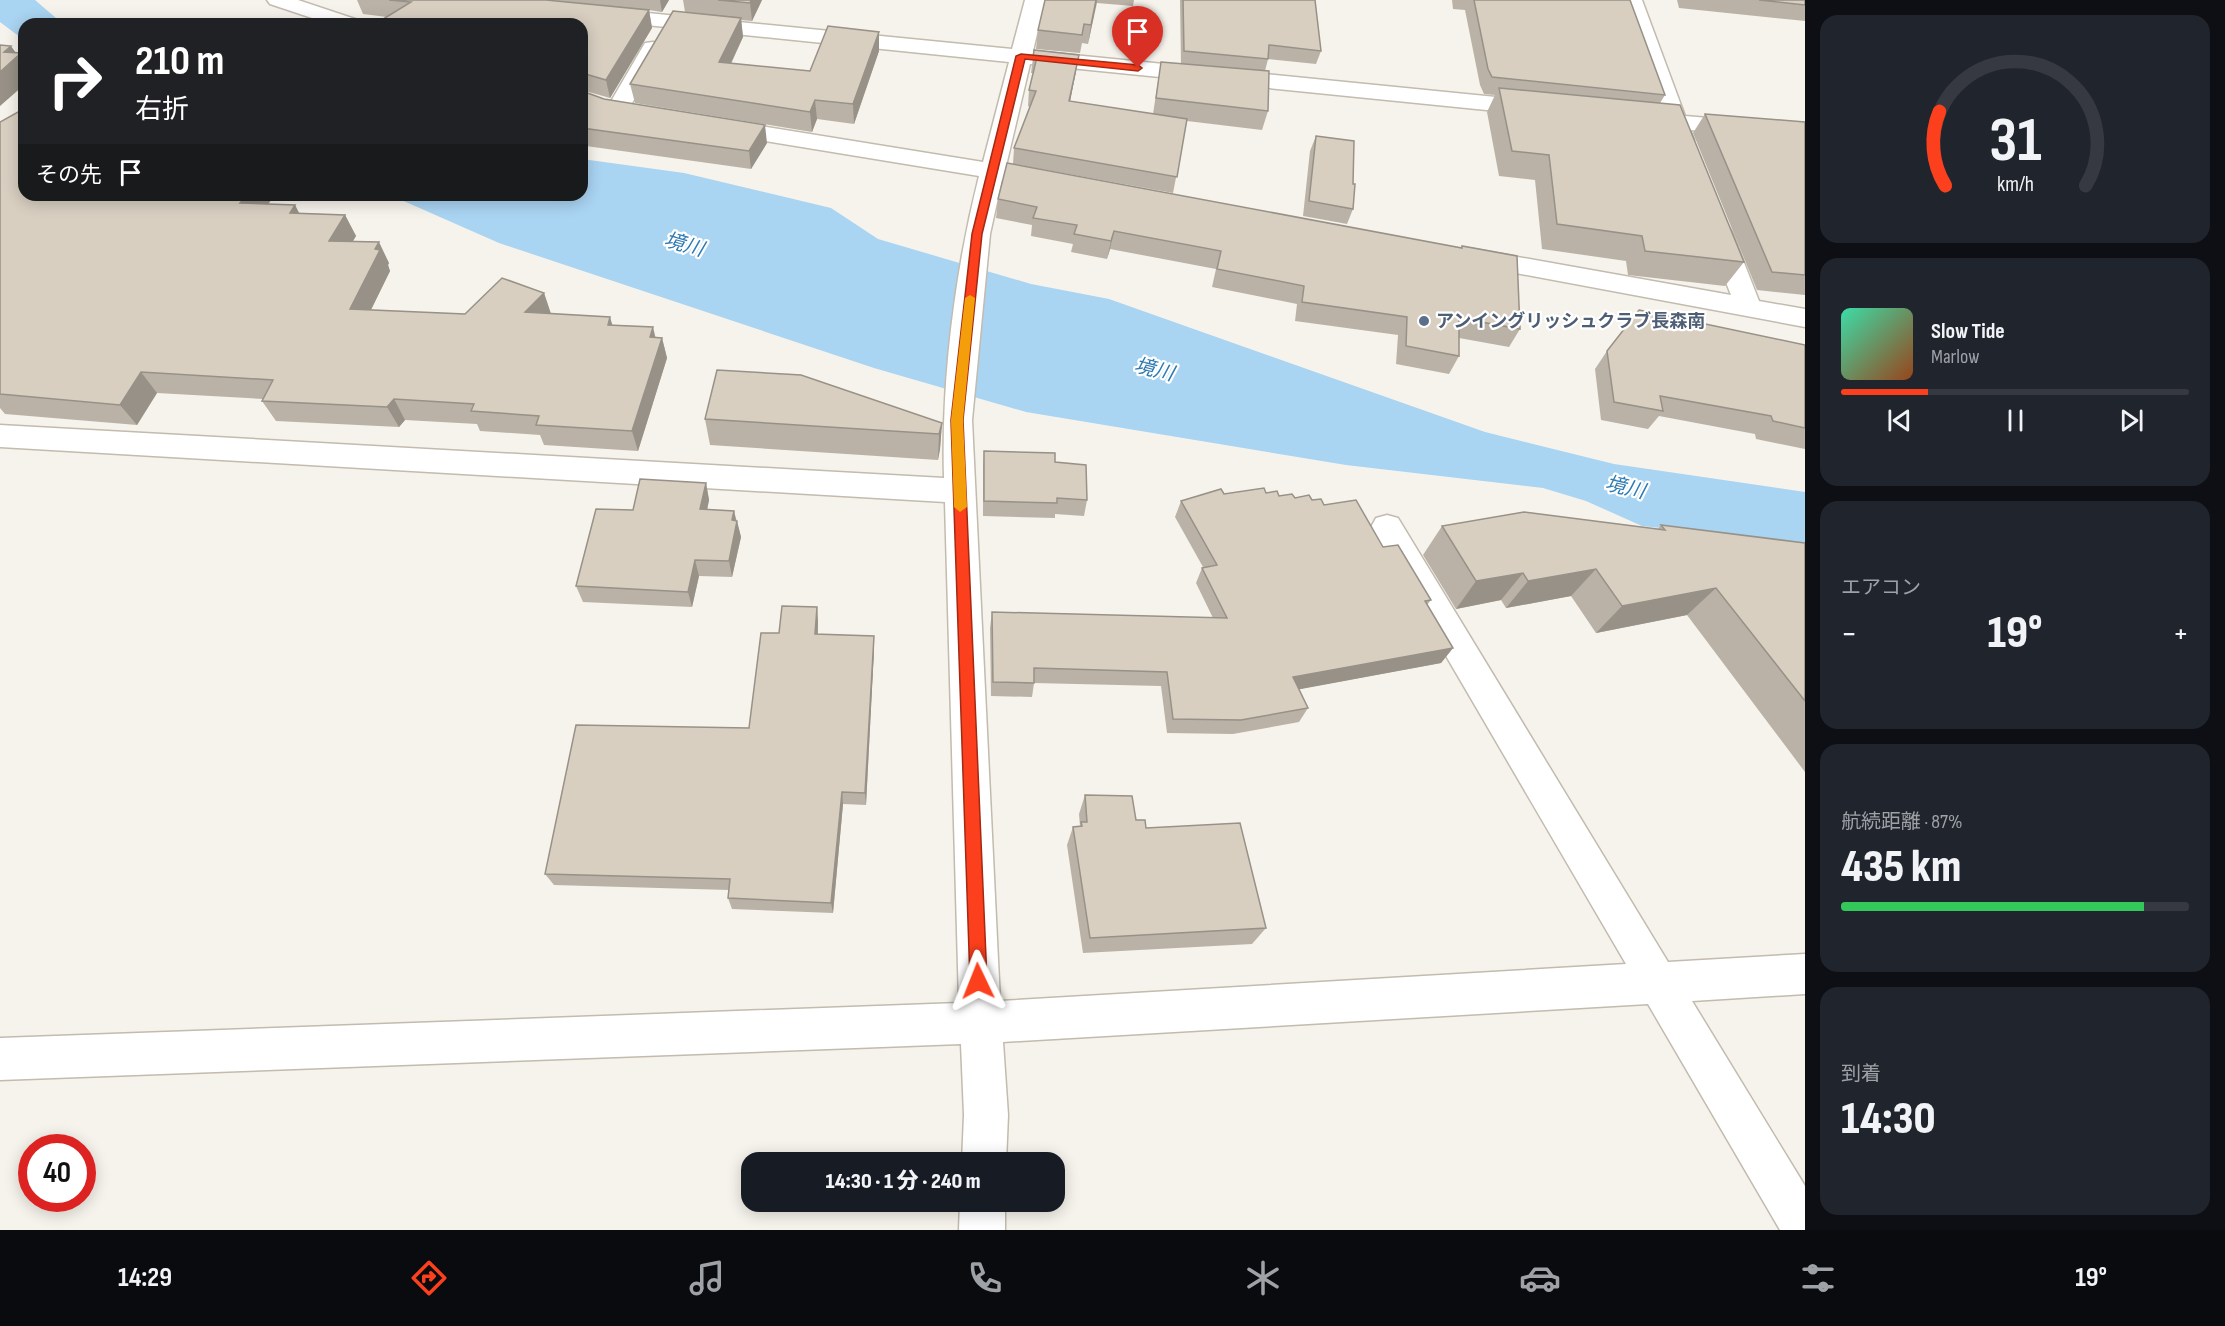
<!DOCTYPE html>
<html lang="ja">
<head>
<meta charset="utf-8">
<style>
	body { margin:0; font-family:"Sofia Sans Condensed","Noto Sans JP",sans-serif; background:#20242c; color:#f1f3f6; height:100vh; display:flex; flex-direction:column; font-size:22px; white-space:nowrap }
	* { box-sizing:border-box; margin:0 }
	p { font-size:20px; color:#9ea1a6 }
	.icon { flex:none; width:33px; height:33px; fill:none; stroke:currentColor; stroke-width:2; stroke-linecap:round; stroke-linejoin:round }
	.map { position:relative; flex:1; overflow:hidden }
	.details { display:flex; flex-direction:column; gap:15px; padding:15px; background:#0d0f14; width:420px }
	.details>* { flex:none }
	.guide { position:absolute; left:18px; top:18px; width:570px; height:183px; border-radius:18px; box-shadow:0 3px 15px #0003; background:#202124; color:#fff; overflow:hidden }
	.speed { position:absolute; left:18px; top:1134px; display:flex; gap:12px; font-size:30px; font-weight:700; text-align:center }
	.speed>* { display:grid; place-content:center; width:78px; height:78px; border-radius:50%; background:#171b24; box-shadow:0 3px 15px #0003; line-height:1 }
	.speed .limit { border:9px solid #d22; background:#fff; color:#111 }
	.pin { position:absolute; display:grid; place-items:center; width:51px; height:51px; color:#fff; margin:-62px -26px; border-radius:50% 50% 50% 0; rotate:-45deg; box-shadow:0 0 6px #0007 }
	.pin .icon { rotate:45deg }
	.me { position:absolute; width:66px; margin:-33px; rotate:358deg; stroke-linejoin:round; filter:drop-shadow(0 0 4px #0008) }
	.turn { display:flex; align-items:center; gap:21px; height:126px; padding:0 18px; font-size:27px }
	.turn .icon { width:78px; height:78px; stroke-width:2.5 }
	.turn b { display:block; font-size:42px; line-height:51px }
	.then { display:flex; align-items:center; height:57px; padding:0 18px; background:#0003; gap:12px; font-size:22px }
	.big { font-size:45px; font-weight:800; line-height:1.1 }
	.details .widget { flex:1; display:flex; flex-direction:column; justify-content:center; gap:9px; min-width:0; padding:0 21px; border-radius:18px; background:#20242c }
	.details .dial { align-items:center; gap:0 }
	.dial svg { height:156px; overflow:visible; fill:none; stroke:#363941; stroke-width:7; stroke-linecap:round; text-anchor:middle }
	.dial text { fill:#f1f3f6; stroke:none }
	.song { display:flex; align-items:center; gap:18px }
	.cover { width:72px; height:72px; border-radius:9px; background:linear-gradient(135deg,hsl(160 70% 55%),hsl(20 70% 35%)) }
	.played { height:6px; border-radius:3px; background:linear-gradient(90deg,#fc3f1d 25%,#363941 25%) }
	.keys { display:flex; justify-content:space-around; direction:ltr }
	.heat { display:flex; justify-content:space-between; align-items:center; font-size:33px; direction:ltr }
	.charge { height:9px; border-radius:4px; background:linear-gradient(90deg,#34c759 87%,#363941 0) }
	.trip { position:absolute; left:741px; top:1152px; width:324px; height:60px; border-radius:18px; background:#171b24; box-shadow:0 3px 15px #0003; font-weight:800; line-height:60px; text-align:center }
	.dock { display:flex; height:96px; justify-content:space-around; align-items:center; background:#090b0e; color:#9ea1a6 }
	.dock .icon { width:42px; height:42px }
	.dock .on { color:#fc3f1d }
	.dock b { font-size:27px; color:#f1f3f6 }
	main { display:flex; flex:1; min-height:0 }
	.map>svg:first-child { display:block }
	.water { fill:#a9d4f2 }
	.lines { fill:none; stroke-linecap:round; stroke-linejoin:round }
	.minor-casing { stroke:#c2bbae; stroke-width:3 }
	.minor { fill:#fff; fill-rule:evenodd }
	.wall { fill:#bab2a6 }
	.shaded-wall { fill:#979187 }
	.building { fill:#d8cfc1; stroke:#979187; stroke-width:1.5 }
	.route { fill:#fc3f1d; stroke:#a42913; stroke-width:1.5 }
	.slow { fill:#f59e0b }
	.service-dot { fill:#5c6f8a; stroke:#fff; stroke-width:2 }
	.labels { text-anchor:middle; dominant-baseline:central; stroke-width:4.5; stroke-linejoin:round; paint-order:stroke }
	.service-label { font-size:18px; font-weight:bold; fill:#4e5e75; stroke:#fff; text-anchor:start }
	.water-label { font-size:20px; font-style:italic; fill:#2e7ab2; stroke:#fff }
</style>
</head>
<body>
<main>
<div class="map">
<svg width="1805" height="1230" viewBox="0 0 1805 1230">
	<rect width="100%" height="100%" fill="#f6f3ec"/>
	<g class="water">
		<polygon points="0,0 35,0 63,24 24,24 24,40 0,22"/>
		<polygon points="582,159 684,173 831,208 878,239 1031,284 1109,299 1485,432 1614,464 1805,492 1805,543 1642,526 1586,501 1543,488 1346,465 1026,412 874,368 499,243 390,195 582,195"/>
	</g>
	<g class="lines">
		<g class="minor-casing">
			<g id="minor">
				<polygon points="267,0 298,0 358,20 361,24 330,24 270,4"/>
				<path d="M1025,0H1045L1033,51L1537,101L1545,103L1548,108L1545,113L1537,115L1030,64L1006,166L1057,175L1060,180L1057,185L1048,187L1002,180L990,234L972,420L1000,1001L1626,964L1376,536L1371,527L1376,518L1387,515L1398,518L1668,962L1805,954V994L1692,1001L1805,1186V1230H1780L1648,1004L1003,1042L1008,1115L1006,1162H962L964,1115L961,1044L0,1080V1038L959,1003L945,502L0,447V425L944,478C941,380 955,271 979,176L723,134L715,132L711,127L715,122L723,120L983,162L1009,62L607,21L600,19L597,15L600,11L607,9L1012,49Z"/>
				<polygon points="1622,0 1642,0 1685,116 1805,126 1805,140 1690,130 1694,140 1690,145 1674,145 1666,128 1634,124 1631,119 1634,114 1661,114"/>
				<polygon points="653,42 661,43 664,48 628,110 625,115 609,115 606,110 642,48 645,43"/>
				<polygon points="1719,224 1728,226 1732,232 1759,301 1805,309 1805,327 1473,265 1464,263 1460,257 1464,251 1473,249 1731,295 1706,232 1710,226"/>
				<polygon points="960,1202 1005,1202 1005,1230 959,1230"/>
			</g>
		</g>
		<use href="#minor" class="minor"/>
	</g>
	<g class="wall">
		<polygon points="357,0 669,0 662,12 649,10 652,28 610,98 582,90 582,24 387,17 363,14"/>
		<polygon points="683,0 762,0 752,21 741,20 743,37 731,64 810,71 879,51 854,124 817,119 812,132 635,103 630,84 685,12"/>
		<polygon points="1045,0 1134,0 1133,6 1097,3 1088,44 1082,43 1080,53 1036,49 1038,30"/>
		<polygon points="1180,0 1315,0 1321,51 1316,64 1268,59 1265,71 1268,111 1262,130 1187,121 1173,193 1013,164 1014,148 1030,107 1028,106 1029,90 1033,73 1031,73 1034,50 1076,71 1070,101 1153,114 1161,62 1181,64"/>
		<polygon points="1452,0 1630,0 1665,95 1660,103 1744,262 1725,286 1628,275 1626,261 1542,249 1535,180 1499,176 1487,112 1495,95 1484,94 1480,85 1465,10 1453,9"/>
		<polygon points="1677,0 1805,0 1805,21 1679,8"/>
		<polygon points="582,91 604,99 767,143 751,169 586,146 582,145"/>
		<polygon points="1705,114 1805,122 1805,295 1757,290 1693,133"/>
		<polygon points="0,122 24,195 275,195 268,204 295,205 299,213 345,215 356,236 353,241 389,263 388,265 390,271 371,310 465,314 544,293 551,314 612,325 655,337 662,338 667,358 638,451 544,445 540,435 480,431 477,424 405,420 399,427 276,421 262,401 263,399 157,393 137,425 5,414 0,408"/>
		<polygon points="1316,136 1353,184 1353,209 1347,224 1303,216 1310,151"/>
		<polygon points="998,199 1461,248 1462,246 1520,329 1509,347 1459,338 1459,356 1449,374 1396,364 1398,335 1295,321 1297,304 1212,287 1216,269 1110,249 1107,259 1071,252 1073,244 1031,236 1032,225 996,218"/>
		<polygon points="1805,345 1805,449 1756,439 1755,434 1659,416 1648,429 1601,420 1595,369 1607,351"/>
		<polygon points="705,419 942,423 940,449 938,460 710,445"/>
		<polygon points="984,451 1055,462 1087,500 1084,516 1055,514 1055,518 983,516 983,467"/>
		<polygon points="706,483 709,500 707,510 734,511 741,537 732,577 699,576 692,607 583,602 576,586 633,510"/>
		<polygon points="1266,493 1279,496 1312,500 1324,505 1383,547 1431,600 1427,605 1453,648 1441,663 1299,689 1308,708 1299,722 1233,734 1167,733 1161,686 1034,683 1032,697 991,696 990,628 992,612 1213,618 1196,583 1202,568 1203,567 1175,517 1181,501 1224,494"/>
		<polygon points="1661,525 1805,543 1805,772 1687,615 1596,633 1571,596 1506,608 1501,600 1456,609 1423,555 1442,526 1658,529"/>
		<polygon points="817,607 818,622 818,634 874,636 874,650 866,805 843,804 833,913 732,909 728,898 729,890 554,885 545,874 749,728 779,633"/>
		<polygon points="1085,795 1136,820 1146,828 1266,928 1252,944 1083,953 1067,845 1073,827 1080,826 1079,814"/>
	</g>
	<g class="shaded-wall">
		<polygon points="660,0 669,0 662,12"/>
		<polygon points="751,0 762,0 752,21 750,3"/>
		<polygon points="1096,0 1097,0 1088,44 1091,25"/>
		<polygon points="649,10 652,28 610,98 606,80"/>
		<polygon points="741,18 743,37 722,82 719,62"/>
		<polygon points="879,32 879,51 854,124 853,104"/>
		<polygon points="11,46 18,56 21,53 24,57 24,85 0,106 0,72 4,52"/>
		<polygon points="1079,55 1076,71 1067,117 1069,101"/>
		<polygon points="815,100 817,119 812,132 810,112"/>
		<polygon points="765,125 767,143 751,169 749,151"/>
		<polygon points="247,195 275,195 253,224 240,203"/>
		<polygon points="295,205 306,227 290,213"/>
		<polygon points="345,215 356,236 340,262 329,241"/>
		<polygon points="1114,231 1110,249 1107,259 1111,241"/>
		<polygon points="379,242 389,263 388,265 390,271 361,330 350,309 375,249"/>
		<polygon points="544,293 551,314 525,312"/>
		<polygon points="610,317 616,337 608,325"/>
		<polygon points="653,327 658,348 650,337"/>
		<polygon points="662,338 667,358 638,451 632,431"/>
		<polygon points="141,372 157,393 137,425 120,405"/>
		<polygon points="394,399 405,420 399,427 387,407"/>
		<polygon points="942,423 940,449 938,460 939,434"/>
		<polygon points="706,483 709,500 704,525 700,509"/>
		<polygon points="734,511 737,525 737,521 741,537 732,577 729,561 732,520"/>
		<polygon points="695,560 699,576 692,607 688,592"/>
		<polygon points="1596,569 1571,596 1506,608 1528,581"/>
		<polygon points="1523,573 1501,600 1456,609 1476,581"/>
		<polygon points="1716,588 1687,615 1596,633 1622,606"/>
		<polygon points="817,607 818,622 817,649 815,634"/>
		<polygon points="874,636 874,650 866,805 865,793"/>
		<polygon points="1453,648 1441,663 1285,692 1293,677"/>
		<polygon points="842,792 843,804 833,913 831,903"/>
	</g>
	<g class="building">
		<polygon points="389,0 546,0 649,10 606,80 582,73 582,24 375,24 411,2"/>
		<polygon points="718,0 751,0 750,3"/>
		<polygon points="1045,0 1096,0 1091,25 1084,24 1082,35 1038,30"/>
		<polygon points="1183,0 1315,0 1321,51 1269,45 1268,59 1184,51"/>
		<polygon points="1474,0 1630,0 1665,95 1492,77 1488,69"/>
		<polygon points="1759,0 1805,0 1805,5"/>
		<polygon points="673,11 741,18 719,62 810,71 828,26 879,32 853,104 815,100 810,112 630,84"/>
		<polygon points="0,45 11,46 4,52 21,53 0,72"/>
		<polygon points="1034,50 1079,55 1069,101 1187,119 1177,177 1014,148 1036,91 1029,90 1037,57 1033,57"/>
		<polygon points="1161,62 1269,71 1268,111 1156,98"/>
		<polygon points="1499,88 1680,105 1744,262 1645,251 1642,236 1557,224 1549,155 1512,151"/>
		<polygon points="582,91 604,99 765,125 749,151 582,128"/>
		<polygon points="18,112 24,113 24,195 247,195 240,203 295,205 290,213 345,215 329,241 379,242 375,249 380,250 350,309 465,314 502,278 544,293 525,312 610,317 608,325 653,327 650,337 662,338 632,431 536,425 539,416 471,411 474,404 394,399 387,407 262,401 273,380 141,372 120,405 0,394 0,122"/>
		<polygon points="1705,114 1805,122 1805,275 1772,272"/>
		<polygon points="1316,136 1354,141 1353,184 1355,184 1353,209 1309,201"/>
		<polygon points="1007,163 1462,248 1462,246 1517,256 1520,329 1459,318 1459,356 1406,346 1407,317 1302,302 1304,286 1217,269 1221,251 1114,231 1111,241 1074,234 1077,225 1033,218 1037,207 998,199"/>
		<polygon points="1639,310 1805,345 1805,428 1773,421 1771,416 1660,396 1663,411 1614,402 1607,351"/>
		<polygon points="717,370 801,375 942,423 939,434 705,419"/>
		<polygon points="984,451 1055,453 1055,462 1086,465 1087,500 1057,498 1057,503 984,501"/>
		<polygon points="640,479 706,483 700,509 734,511 732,520 737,521 729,561 695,560 688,592 576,586 596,509 633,510"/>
		<polygon points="1264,488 1266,493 1277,491 1279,496 1292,494 1295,498 1309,495 1312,500 1321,499 1324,505 1356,500 1383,547 1398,545 1431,600 1425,601 1453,648 1293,677 1308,708 1241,720 1173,719 1167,672 1034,668 1034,683 993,682 992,612 1227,618 1202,568 1217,565 1181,501 1221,489 1224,494"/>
		<polygon points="1524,512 1665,530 1661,525 1805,543 1805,701 1716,588 1622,606 1596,569 1528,581 1523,573 1476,581 1442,526"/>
		<polygon points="782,606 817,607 815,634 874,636 865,793 842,792 831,903 728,898 730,879 545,874 576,725 749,728 761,633 779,633"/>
		<polygon points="1085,795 1132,796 1136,820 1145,820 1146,828 1240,823 1266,928 1090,938 1073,827 1082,826 1081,822 1087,822"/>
	</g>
	<polygon class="route" points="1021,54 1138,65 1142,68 1138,71 1025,59 982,234 963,420 987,981 984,987 978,989 972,987 970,981 951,420 972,234 1016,56"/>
	<polygon class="slow" points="970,295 975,298 963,420 967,507 960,512 954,507 951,420 965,298"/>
	<circle class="service-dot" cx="1424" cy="321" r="6"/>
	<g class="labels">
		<g class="service-label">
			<text x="1436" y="321">アンイングリッシュクラブ長森南</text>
		</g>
		<g class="water-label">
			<text transform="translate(684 245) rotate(16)">境川</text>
			<text transform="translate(1154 370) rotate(14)">境川</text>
			<text transform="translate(1625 488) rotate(13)">境川</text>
		</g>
	</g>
</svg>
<div class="speed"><div class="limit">40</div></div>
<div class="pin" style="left:1138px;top:68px;background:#d93025"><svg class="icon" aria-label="arrive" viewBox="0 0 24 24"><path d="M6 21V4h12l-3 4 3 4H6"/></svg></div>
<svg class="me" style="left:978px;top:981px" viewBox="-20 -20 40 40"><path d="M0-17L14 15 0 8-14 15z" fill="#fc3f1d" stroke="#fff" stroke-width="4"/></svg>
<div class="trip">14:30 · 1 分 · 240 m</div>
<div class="guide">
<div class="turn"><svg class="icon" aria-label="right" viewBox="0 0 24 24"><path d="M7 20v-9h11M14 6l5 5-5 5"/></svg><div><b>210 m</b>右折</div></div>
<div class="then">その先<svg class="icon" aria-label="arrive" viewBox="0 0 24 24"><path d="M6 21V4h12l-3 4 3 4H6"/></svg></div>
</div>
</div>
<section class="details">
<div class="widget dial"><svg viewBox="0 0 100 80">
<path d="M14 69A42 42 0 1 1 86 69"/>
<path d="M14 69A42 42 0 0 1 11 31" stroke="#fc3f1d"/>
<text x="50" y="56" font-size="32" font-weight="700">31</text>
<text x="50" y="72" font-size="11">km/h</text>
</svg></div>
<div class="widget">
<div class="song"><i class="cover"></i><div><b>Slow Tide</b><p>Marlow</p></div></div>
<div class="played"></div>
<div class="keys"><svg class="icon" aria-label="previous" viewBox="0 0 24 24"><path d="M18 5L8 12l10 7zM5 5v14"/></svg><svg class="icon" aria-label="pause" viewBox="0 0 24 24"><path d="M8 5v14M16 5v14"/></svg><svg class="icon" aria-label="next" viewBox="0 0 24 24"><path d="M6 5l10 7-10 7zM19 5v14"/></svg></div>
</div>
<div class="widget"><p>エアコン</p>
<div class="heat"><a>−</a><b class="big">19°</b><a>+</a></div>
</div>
<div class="widget"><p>航続距離 · 87%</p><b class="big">435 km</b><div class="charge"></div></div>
<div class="widget"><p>到着</p><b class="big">14:30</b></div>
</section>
</main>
<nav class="dock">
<b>14:29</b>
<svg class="icon on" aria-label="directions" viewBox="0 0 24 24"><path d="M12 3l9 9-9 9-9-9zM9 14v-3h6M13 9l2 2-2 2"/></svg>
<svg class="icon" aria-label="music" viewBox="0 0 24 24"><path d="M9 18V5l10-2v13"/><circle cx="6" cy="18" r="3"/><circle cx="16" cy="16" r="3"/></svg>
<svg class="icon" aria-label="phone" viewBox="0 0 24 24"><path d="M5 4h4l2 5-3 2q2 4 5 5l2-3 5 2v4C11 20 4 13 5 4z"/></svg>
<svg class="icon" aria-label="climate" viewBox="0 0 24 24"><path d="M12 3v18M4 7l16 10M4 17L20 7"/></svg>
<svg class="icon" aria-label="car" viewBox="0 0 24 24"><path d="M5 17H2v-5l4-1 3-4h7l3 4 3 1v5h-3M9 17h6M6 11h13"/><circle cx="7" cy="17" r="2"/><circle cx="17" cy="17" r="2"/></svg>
<svg class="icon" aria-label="filters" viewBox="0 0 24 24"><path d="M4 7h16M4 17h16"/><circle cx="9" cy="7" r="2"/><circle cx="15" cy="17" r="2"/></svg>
<b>19°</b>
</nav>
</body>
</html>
